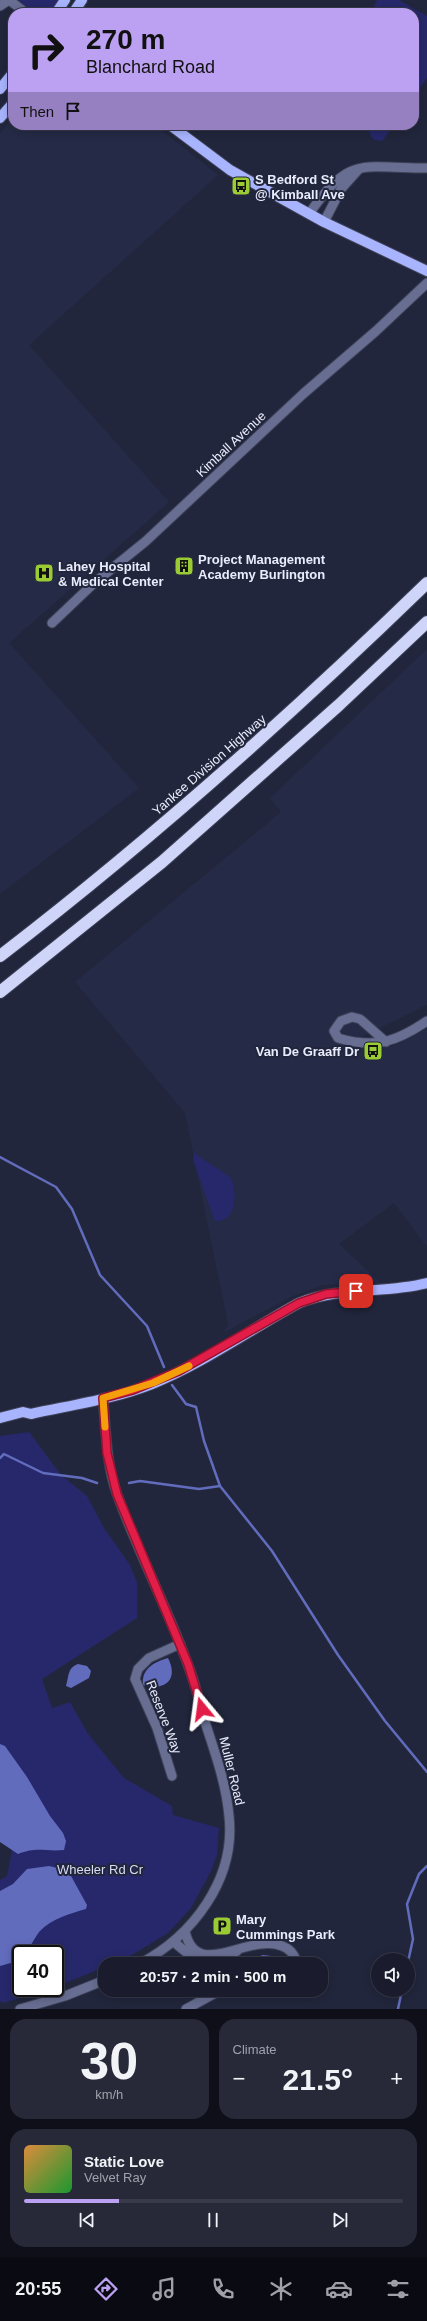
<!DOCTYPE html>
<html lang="en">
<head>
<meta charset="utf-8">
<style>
	body { margin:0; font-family:Helvetica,sans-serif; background:#272939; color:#f1f3f6; height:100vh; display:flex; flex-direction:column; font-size:15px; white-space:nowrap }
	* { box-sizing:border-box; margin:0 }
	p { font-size:13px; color:#9fa1aa }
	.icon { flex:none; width:22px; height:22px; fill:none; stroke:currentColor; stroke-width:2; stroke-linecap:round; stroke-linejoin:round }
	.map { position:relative; height:2009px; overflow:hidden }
	.sheet { display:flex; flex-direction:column; gap:10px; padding:10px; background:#0e0f19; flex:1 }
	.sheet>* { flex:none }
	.top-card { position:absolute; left:8px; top:8px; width:411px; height:122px; border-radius:16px; box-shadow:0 2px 10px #0003,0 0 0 1px #383a49; background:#bca0f2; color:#111; overflow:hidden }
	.tools { position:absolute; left:371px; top:1953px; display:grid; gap:8px }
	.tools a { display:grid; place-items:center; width:44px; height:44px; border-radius:50%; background:#1a1c2d; box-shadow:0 2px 10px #0003,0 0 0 1px #383a49; font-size:20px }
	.speed { position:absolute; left:12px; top:1945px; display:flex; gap:8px; font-size:20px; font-weight:700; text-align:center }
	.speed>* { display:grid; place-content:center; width:52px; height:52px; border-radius:50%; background:#1a1c2d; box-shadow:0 2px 10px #0003,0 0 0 1px #383a49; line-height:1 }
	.speed .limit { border:2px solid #111; border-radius:6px; background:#fff; color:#111 }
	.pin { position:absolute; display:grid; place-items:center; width:34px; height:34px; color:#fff; margin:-17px; border-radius:8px; box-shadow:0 2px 6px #0006 }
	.me { position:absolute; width:44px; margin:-22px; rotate:344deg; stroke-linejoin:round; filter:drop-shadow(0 0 3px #0008) }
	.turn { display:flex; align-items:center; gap:14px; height:84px; padding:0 12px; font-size:18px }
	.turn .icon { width:52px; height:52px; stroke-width:2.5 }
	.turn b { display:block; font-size:28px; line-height:34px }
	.then { display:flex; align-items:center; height:38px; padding:0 12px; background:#0003; gap:8px; font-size:15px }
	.big { font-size:30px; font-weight:600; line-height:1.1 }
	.sheet .widget { flex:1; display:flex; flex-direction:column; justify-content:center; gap:6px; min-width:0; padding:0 14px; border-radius:16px; background:#272939 }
	.sheet .dial { align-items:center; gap:0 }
	.dial b { font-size:52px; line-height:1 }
	.song { display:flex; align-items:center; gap:12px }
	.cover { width:48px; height:48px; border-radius:6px; background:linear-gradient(135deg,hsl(30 70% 55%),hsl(130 70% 35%)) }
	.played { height:4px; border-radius:2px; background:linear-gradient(90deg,#bca0f2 25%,#383a49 25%) }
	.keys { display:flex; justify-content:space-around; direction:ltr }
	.heat { display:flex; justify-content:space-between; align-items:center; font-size:22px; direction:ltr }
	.sheet .tiles { flex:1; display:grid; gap:10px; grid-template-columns:1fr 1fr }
	.widget:last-child { grid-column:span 2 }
	.trip { position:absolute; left:98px; top:1957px; width:230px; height:40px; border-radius:16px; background:#1a1c2d; box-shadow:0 2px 10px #0003,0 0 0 1px #383a49; font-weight:600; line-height:40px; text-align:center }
	.dock { display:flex; height:64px; justify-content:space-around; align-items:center; background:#0a0b12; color:#9fa1aa }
	.dock .icon { width:28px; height:28px }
	.dock .selected { color:#bca0f2 }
	.dock b { font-size:18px; color:#f1f3f6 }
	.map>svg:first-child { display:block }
	.built { fill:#252a47 }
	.green { fill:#26286b }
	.water { fill:#626cbd }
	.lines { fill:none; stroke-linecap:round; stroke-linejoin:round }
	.stream { stroke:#626cbd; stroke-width:2.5 }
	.minor-casing { stroke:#3e4257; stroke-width:11 }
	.major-casing { stroke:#3e4257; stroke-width:12 }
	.highway-casing { stroke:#3e4257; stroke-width:14 }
	.minor { stroke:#676e92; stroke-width:9 }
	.major { stroke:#a8b4fe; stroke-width:10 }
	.highway { stroke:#ced5f9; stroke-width:12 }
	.route-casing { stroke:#92132f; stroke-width:10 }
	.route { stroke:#e11d48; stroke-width:7 }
	.slow { stroke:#f59e0b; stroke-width:7 }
	.labels { text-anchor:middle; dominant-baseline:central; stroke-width:4; stroke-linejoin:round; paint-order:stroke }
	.poi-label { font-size:13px; font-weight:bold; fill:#e9ecfc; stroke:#22263c; text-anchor:start }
	.street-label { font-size:13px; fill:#e9ecfc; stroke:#22263c }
	.park-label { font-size:13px; fill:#d8dcf3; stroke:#22263c }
</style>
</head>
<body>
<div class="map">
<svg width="427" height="2009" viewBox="0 0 427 2009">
	<rect width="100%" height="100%" fill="#22263c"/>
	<g class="built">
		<polygon points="13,117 13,125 155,125 218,175 29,345 169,502 9,643 139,788 0,894 0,134"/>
		<polygon points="427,649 427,1005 359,1038 341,1032 332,1038 354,1048 377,1050 393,1046 427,1028 427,1247 394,1203 339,1244 381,1283 323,1285 293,1296 223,1333 228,1324 185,1113 75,982 281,812 270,798"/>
	</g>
	<g class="green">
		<path d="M18,0H59C45,21 35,13 18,0Z"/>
		<polygon points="377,0 399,0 427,16 427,78 414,96 414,13 371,13"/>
		<polygon points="368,125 394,125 382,141 375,140 371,137"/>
		<path d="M194,1153L230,1177C238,1190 237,1223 215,1221L193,1160Z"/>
		<polygon points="29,1432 61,1475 87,1496 104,1528 130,1565 137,1583 137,1618 42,1679 52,1708 70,1702 88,1734 124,1778 172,1806 173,1815 219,1828 217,1855 211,1871 191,1908 168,1933 127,1958 113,1964 105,1964 105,1967 55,1987 55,1954 21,1954 21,1988 53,1988 3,2003 0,2001 0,1880 7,1876 14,1841 0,1839 0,1436"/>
	</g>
	<g class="water">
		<path d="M168,1658C179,1680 165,1691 143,1685C141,1669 154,1662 168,1658Z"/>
		<path d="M78,1664L87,1666L91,1671L89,1678L71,1688L66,1686C69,1677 67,1668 78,1664Z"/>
		<path d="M0,1744L5,1746L27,1777L50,1816L63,1833L66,1841L64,1850C44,1852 38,1846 18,1854L0,1842Z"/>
		<path d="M49,1866L62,1869L71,1876L87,1905L86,1909C72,1913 51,1919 40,1931C35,1936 28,1954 21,1954L18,1961L0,1966V1891L13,1884L27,1869Z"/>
		<polygon points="263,1955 280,1957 284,1964 237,1964"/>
	</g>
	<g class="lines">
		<g class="stream">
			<polyline points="0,1157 56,1187 72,1209 100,1275 147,1326 164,1367"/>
			<polyline points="172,1385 186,1404 196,1407 204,1441 220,1486 272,1551 338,1655 385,1721 427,1772"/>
			<polyline points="0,1458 4,1454 43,1473 82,1478 97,1483"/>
			<polyline points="129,1483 140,1481 199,1489 220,1486"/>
			<polyline points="408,1962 413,1939 407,1904 419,1874 427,1866"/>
			<polyline points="398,2009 402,1990"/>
		</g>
		<g class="minor-casing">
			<g id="minor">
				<polyline points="9,0 26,13"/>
				<polyline points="0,6 9,0"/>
				<path d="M309,214C351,153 362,169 427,168"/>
				<polyline points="324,222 341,189 358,170"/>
				<polyline points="52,623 93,584 146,541 303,394 376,331 427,283"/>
				<path d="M386,1042L360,1019L352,1017L341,1021L334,1031L338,1038C375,1049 396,1042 427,1021"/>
				<path d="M103,1398C106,1431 106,1463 117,1494C138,1552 167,1607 188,1665C195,1683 200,1703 205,1722C215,1753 226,1783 229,1816C236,1879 193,1936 139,1964"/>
				<polyline points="172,1776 157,1728 135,1679 138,1669 149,1658 180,1644"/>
				<path d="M185,1931C196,1983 248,1932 282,1946C291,1949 295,1955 297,1964"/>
				<path d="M174,1942C197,1962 209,1971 237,1951"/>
				<polyline points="20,2009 65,1996 105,1980"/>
				<polyline points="186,2009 221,1990"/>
			</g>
		</g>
		<g class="major-casing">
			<g id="major">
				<polyline points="56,13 65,0"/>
				<polyline points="73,13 82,0"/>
				<polyline points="0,89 13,73"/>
				<polyline points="0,118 13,103"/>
				<polyline points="170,125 230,170 324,222 427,271"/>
				<path d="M0,1418L23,1412L31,1414C72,1405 114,1399 152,1384C204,1363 251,1329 299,1303C341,1286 384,1294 427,1283"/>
			</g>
		</g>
		<g class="highway-casing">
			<g id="highway">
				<path d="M0,956C150,841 291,715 427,583"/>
				<polyline points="0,992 162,862 339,705 427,622"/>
			</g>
		</g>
		<use href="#minor" class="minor"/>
		<use href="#major" class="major"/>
		<use href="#highway" class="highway"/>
	</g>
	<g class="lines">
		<g class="route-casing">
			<polyline id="route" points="202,1709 188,1664 117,1494 107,1453 103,1398 133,1390 179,1371 299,1303 326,1294 356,1291"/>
		</g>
		<use href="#route" class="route"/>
		<polyline class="slow" points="105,1427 103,1398 153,1383 189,1366"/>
	</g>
	<defs>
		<g id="bus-square" transform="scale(1)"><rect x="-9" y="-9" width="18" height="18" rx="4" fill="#9acb34" stroke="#22263c"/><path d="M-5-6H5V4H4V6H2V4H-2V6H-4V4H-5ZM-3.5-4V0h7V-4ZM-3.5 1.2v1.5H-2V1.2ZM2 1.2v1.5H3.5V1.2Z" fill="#111"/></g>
		<g id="building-square" transform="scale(1)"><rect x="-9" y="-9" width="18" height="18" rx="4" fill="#9acb34" stroke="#22263c"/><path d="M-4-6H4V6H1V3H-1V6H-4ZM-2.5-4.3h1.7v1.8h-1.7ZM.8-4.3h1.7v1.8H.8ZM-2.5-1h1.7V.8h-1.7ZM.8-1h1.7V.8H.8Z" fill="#111"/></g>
		<g id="hospital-square" transform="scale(1)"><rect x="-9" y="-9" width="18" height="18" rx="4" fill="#9acb34" stroke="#22263c"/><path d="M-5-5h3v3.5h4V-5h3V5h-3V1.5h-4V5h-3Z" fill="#111"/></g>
		<g id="parking-square" transform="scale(1)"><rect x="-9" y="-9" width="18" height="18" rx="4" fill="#9acb34" stroke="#22263c"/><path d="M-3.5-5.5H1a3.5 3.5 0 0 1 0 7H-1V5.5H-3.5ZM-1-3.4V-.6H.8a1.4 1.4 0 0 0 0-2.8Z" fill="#111"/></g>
	</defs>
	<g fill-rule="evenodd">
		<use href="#bus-square" x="241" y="186"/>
		<use href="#building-square" x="184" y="566"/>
		<use href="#hospital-square" x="44" y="573"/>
		<use href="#bus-square" x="373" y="1051"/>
		<use href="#parking-square" x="222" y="1926"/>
	</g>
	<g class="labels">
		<g class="poi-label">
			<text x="255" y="179">S Bedford St<tspan x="255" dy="15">@ Kimball Ave</tspan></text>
			<text x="198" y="559">Project Management<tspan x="198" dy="15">Academy Burlington</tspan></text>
			<text x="58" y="566">Lahey Hospital<tspan x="58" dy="15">&amp; Medical Center</tspan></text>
			<text x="359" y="1051" text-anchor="end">Van De Graaff Dr</text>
			<text x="236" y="1919">Mary<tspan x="236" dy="15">Cummings Park</tspan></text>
		</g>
		<g class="street-label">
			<text transform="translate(231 444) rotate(-43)">Kimball Avenue</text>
			<text transform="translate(209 765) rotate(-41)">Yankee Division Highway</text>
			<text transform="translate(164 1717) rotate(69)">Reserve Way</text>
			<text transform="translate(232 1771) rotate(76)">Muller Road</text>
		</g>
		<g class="park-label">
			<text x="100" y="1869">Wheeler Rd Cr</text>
		</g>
	</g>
</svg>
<div class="tools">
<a><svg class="icon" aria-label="sound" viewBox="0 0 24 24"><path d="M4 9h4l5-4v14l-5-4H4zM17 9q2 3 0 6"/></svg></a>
</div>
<div class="speed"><div class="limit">40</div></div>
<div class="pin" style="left:356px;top:1291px;background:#d93025"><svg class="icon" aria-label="arrive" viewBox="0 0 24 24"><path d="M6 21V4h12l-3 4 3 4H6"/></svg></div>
<svg class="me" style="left:202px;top:1709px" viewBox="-20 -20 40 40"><path d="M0-17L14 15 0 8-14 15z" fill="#e11d48" stroke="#fff" stroke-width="4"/></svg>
<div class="trip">20:57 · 2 min · 500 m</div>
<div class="top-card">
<div class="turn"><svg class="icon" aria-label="right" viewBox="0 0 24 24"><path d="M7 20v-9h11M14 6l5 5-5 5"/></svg><div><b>270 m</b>Blanchard Road</div></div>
<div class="then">Then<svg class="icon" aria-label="arrive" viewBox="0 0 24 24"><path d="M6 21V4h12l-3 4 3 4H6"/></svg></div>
</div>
</div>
<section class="sheet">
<div class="tiles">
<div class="widget dial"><b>30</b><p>km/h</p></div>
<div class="widget"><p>Climate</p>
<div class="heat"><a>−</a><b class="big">21.5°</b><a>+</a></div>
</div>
<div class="widget">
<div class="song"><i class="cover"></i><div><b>Static Love</b><p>Velvet Ray</p></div></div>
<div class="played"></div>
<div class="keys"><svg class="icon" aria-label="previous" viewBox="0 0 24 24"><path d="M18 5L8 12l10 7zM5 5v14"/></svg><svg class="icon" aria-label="pause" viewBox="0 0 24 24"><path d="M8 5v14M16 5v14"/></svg><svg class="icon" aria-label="next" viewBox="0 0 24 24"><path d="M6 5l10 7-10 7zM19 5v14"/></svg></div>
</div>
</div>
</section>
<nav class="dock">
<b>20:55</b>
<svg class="icon selected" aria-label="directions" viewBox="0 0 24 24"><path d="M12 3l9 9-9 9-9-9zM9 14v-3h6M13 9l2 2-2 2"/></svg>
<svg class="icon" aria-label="music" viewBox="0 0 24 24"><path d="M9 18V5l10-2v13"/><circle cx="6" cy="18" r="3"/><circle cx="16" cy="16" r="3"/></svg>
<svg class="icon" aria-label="phone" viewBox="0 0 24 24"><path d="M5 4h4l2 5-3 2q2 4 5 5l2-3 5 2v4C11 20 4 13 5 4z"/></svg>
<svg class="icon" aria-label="climate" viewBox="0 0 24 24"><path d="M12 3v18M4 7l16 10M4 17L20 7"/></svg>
<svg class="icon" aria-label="car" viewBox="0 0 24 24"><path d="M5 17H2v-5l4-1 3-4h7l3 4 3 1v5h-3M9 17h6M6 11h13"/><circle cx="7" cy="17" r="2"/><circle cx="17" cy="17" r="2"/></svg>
<svg class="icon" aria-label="filters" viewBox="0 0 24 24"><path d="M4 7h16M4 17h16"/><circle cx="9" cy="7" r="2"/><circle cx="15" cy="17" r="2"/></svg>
</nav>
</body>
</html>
